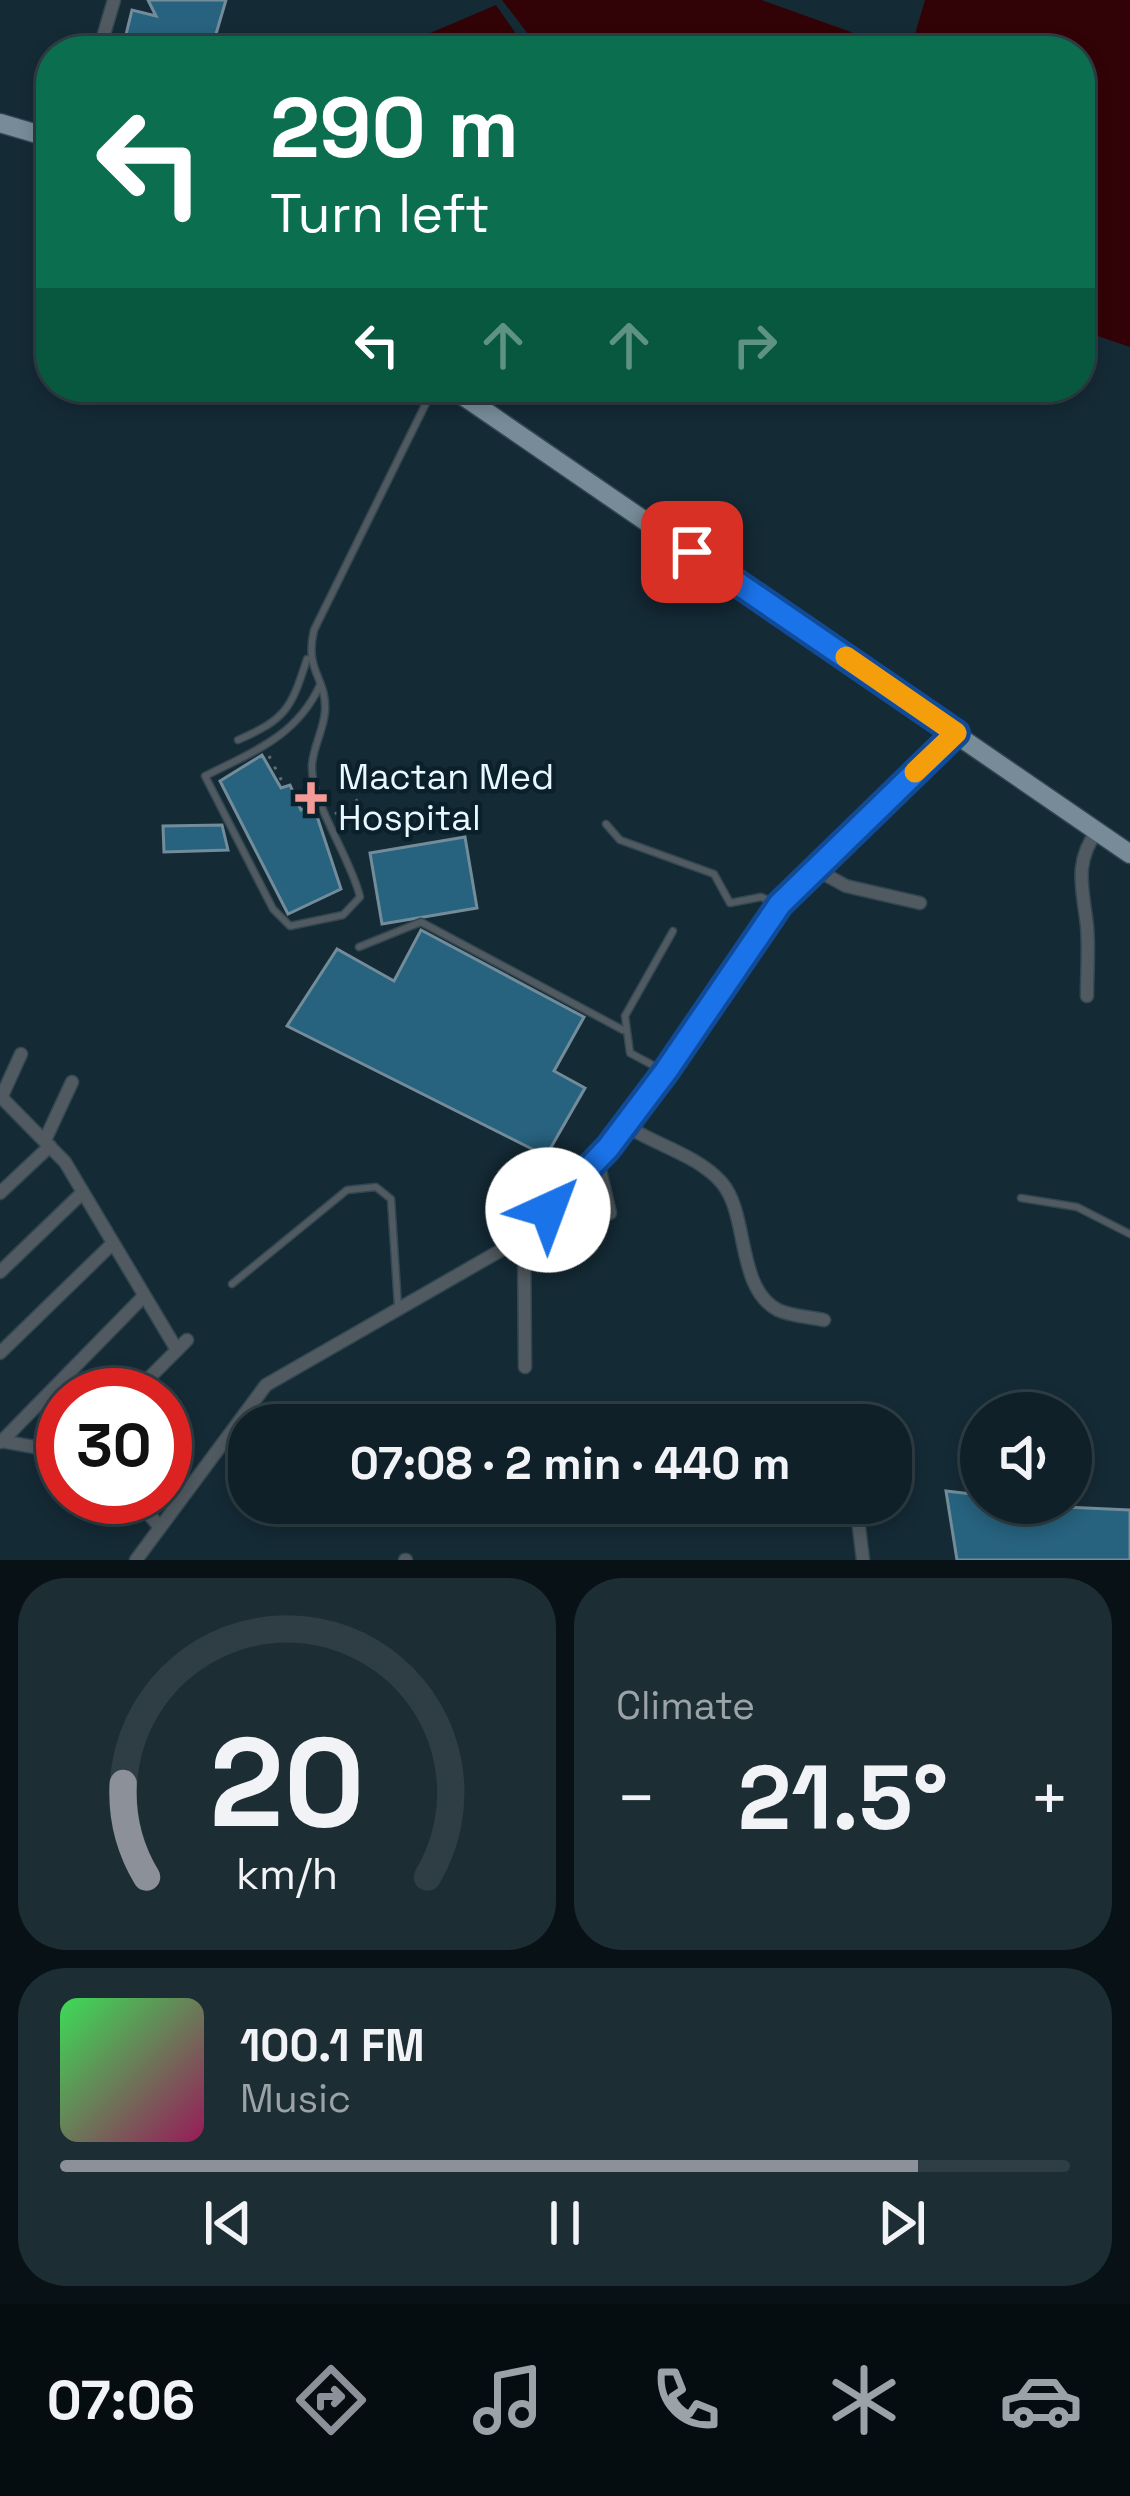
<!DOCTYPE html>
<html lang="en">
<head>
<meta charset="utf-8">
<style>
	body { margin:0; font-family:"Space Grotesk",sans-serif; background:#1d2d34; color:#f1f3f6; height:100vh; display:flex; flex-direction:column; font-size:45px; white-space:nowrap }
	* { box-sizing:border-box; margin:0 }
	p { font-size:39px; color:#9ba3a8 }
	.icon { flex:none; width:66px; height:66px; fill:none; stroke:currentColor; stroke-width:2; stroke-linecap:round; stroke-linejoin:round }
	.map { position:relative; height:1560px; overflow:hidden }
	.details { display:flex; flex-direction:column; gap:18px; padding:18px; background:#081216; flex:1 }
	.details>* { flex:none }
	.banner { position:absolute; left:36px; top:36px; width:1059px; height:366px; border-radius:48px; box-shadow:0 6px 18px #0003,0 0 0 3px #2f3e45; background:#0b6e4f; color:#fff; overflow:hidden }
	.tools { position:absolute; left:960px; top:1392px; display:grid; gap:24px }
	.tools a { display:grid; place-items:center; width:132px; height:132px; border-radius:50%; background:#0f2028; box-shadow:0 6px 18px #0003,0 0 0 3px #2f3e45; font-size:60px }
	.speed { position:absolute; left:36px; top:1368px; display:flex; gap:24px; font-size:60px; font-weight:700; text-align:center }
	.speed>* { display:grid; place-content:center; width:156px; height:156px; border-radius:50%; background:#0f2028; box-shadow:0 6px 18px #0003,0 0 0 3px #2f3e45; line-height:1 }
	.speed .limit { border:18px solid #d22; background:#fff; color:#111 }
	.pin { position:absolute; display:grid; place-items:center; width:102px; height:102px; color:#fff; margin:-51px; border-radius:24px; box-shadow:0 6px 18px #0006 }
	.me { position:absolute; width:132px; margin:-66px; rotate:43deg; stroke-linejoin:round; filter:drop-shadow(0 0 9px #0008) }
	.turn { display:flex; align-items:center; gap:42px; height:252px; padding:0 36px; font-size:54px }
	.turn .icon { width:156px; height:156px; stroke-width:2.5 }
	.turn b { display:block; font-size:84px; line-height:102px }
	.lanes { display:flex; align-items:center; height:114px; padding:0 36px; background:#0003; justify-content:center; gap:60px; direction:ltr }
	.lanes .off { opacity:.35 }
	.big { font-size:90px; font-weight:700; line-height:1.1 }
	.details .tile { flex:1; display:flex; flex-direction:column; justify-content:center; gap:18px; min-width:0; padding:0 42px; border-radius:48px; background:#1d2d34 }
	.details .dial { align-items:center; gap:0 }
	.dial svg { height:312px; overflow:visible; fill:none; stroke:#2f3e45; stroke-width:7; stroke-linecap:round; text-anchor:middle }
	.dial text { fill:#f1f3f6; stroke:none }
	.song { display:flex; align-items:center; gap:36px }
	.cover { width:144px; height:144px; border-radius:18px; background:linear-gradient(135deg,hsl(130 70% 55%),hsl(330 70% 35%)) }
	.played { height:12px; border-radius:6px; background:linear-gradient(90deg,#8c9099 85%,#2f3e45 85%) }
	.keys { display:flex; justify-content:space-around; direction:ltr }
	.heat { display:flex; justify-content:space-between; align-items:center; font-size:66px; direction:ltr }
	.details .tiles { flex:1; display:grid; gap:18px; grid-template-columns:1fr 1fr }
	.tile:last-child { grid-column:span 2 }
	.trip { position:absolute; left:228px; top:1404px; width:684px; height:120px; border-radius:48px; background:#0f2028; box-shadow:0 6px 18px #0003,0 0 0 3px #2f3e45; font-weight:700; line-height:120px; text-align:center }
	.menu { display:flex; height:192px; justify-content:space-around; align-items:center; background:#060d10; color:#9ba3a8 }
	.menu .icon { width:84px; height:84px }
	.menu .on { color:#8c9099 }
	.menu b { font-size:54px; color:#f1f3f6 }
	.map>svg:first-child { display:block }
	.water { fill:#320306 }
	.building { fill:#27627e; stroke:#738c9a; stroke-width:3 }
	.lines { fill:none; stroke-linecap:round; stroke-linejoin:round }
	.lane-casing { stroke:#324751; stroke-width:9 }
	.street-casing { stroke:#324751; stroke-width:15 }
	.primary-casing { stroke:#324751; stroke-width:21 }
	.path { stroke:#5b6e78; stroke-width:3; stroke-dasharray:3 9; stroke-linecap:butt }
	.lane { stroke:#505a60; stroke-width:6 }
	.street { stroke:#505a60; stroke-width:12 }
	.primary { stroke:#778c98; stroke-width:18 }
	.route-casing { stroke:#114b97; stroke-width:30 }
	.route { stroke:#1a73e8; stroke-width:21 }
	.slow { stroke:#f59e0b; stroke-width:21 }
	.poi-dot { fill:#f59b97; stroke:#0a202b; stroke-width:4.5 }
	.labels { text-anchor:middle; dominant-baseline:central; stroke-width:9; stroke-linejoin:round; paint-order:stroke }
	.poi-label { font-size:36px; fill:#e9f7ff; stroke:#0a202b; text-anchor:start }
</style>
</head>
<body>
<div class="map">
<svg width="1130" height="1560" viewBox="0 0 1130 1560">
	<rect width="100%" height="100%" fill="#142a35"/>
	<g class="water">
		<polygon points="502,0 761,0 851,32 886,51 541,51"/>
		<polygon points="925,0 1130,0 1130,347 1080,330 1080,51 910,51"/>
		<polygon points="496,5 528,51 388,51"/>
	</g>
	<g class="building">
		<polygon points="148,0 226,0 211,51 122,51 132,10 156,16"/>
		<polygon points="262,755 281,788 290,785 301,810 313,804 341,889 288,914 220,781"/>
		<polygon points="222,825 228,850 164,852 163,826"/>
		<polygon points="465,837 477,908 382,924 370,853"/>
		<polygon points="421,930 584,1017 554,1071 585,1088 546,1156 287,1026 337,949 394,981"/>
		<polygon points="946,1491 981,1495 981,1503 1130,1510 1130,1560 957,1560"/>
	</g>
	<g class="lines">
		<g class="lane-casing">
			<g id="lane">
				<path d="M320,685C297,736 253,752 205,776L273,909L290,926L343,915L360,897C351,858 310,801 312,765C313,747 324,729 325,711C327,677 304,672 314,630L434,387"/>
				<path d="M238,740C286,719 291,709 307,659"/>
				<polyline points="606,824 620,840 714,874 730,903 761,897 779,904"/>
				<polyline points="359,947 421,922 623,1030"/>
				<polyline points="660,1069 630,1053 625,1016 673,931"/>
				<polyline points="1021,1198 1077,1207 1130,1234"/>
				<polyline points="232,1284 347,1190 376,1187 391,1199 398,1306"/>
			</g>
		</g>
		<g class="street-casing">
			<g id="street">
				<polyline points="99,51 114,0"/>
				<polyline points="815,869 846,886 920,903"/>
				<path d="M1087,996C1087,973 1089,949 1087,926C1083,889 1073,864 1097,831"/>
				<polyline points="0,1096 65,1162 177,1350"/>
				<polyline points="1,1098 21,1054"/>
				<path d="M625,1125C655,1145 698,1155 722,1183C749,1215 736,1288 778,1310C790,1316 810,1317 824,1320"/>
				<polyline points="45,1140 72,1082"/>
				<polyline points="597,1158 610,1213"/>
				<polyline points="0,1193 50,1146"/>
				<polyline points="524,1237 525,1367"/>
				<polyline points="0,1272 81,1194"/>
				<polyline points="0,1353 112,1244"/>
				<polyline points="132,1395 187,1340"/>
				<polyline points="0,1441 63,1452"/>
				<polyline points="1,1442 144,1296"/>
				<polyline points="891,1480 906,1480"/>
				<polyline points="134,1497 159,1526"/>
				<polyline points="856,1503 863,1560"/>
				<polyline points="136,1560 266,1385 524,1237 625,1125 780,904 956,733"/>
				<polyline points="405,1560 406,1560"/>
			</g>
		</g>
		<g class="primary-casing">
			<g id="primary">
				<polyline points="0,123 51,138"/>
				<polyline points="450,387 1130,854"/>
			</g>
		</g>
		<g class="path">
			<polyline points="269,756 285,787"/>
			<polyline points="335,814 359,799"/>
		</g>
		<use href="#lane" class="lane"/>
		<use href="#street" class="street"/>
		<use href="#primary" class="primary"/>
	</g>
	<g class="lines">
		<g class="route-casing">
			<polyline id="route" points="548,1210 608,1148 666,1071 780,904 956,733 692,552"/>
		</g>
		<use href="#route" class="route"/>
		<polyline class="slow" points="846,657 956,733 915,772"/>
	</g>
	<path class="poi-dot" d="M305 780h12v12h12v12h-12v12h-12v-12h-12v-12h12z"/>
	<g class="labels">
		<g class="poi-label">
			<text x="338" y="777">Mactan Med<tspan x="338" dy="41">Hospital</tspan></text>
		</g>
	</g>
</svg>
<div class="tools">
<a><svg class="icon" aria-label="sound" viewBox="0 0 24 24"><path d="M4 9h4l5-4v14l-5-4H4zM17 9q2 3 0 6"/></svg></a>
</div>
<div class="speed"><div class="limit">30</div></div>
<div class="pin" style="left:692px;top:552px;background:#d93025"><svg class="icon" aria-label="arrive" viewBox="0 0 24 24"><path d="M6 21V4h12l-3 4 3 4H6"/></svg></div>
<svg class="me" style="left:548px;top:1210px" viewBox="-20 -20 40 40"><circle r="19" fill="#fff"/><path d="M0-13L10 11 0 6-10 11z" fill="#1a73e8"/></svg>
<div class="trip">07:08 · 2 min · 440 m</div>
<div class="banner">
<div class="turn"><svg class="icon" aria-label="left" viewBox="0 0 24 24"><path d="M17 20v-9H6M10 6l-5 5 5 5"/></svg><div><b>290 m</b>Turn left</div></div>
<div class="lanes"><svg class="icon" aria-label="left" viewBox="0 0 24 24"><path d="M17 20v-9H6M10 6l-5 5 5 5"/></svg><svg class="icon off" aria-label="ahead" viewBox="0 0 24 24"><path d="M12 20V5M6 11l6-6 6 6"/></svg><svg class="icon off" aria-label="ahead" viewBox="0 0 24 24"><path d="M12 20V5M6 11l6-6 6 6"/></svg><svg class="icon off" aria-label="right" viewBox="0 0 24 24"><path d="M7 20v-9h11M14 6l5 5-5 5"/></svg></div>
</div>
</div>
<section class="details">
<div class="tiles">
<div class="tile dial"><svg viewBox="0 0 100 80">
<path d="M14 69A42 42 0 1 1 86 69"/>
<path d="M14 69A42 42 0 0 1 8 45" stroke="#8c9099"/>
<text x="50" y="56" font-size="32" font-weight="700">20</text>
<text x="50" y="72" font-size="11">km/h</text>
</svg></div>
<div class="tile"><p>Climate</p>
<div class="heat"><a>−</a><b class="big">21.5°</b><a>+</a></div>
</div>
<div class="tile">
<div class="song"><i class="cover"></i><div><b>100.1 FM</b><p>Music</p></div></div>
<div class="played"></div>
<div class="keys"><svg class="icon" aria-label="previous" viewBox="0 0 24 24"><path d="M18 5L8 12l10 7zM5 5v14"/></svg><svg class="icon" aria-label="pause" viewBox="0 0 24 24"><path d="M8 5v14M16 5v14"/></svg><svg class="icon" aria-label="next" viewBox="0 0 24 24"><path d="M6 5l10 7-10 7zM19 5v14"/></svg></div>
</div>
</div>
</section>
<nav class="menu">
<b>07:06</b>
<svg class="icon on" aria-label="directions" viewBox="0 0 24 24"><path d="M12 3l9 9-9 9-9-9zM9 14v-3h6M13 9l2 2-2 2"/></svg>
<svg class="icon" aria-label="music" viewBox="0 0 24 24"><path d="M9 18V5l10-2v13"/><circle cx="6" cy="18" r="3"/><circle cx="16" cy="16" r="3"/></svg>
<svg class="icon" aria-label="phone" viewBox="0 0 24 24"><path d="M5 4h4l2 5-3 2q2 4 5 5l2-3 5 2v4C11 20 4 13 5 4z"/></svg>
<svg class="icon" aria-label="climate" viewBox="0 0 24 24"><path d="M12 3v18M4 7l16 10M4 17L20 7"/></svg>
<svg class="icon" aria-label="car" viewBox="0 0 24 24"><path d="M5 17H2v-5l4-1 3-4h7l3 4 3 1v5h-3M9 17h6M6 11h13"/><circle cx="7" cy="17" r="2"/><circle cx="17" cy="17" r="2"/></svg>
</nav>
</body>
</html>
